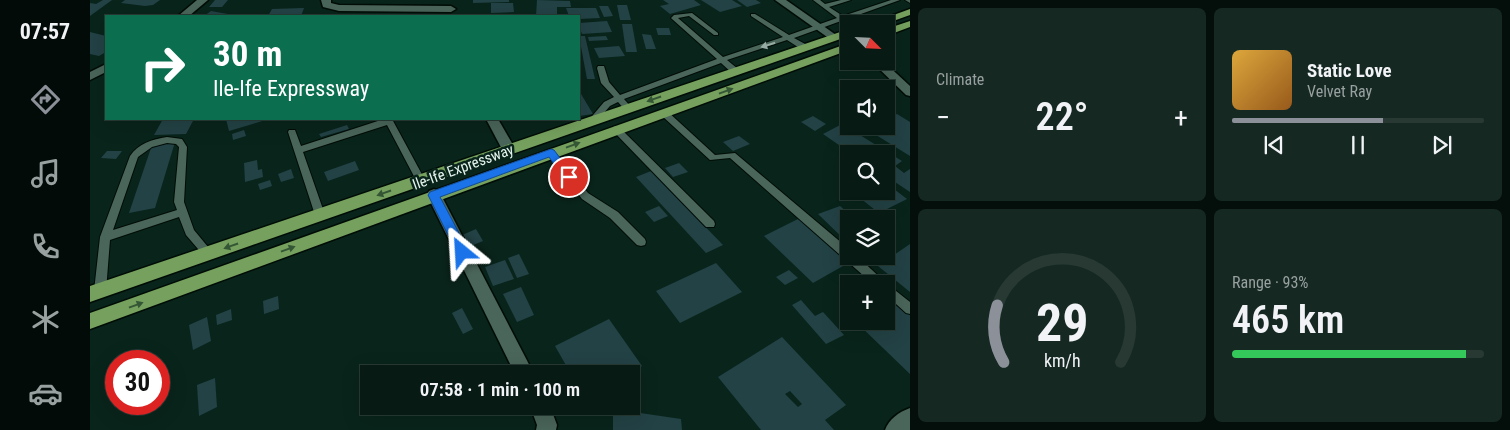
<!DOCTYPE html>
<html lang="en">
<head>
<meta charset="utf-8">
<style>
	body { margin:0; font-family:"Roboto Condensed",sans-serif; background:#152822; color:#f1f3f6; height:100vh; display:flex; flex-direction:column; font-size:19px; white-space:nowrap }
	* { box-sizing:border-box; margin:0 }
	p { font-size:16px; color:#98a1a0 }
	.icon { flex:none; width:28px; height:28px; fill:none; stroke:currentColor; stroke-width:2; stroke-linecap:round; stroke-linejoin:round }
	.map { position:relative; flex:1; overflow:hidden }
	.side { display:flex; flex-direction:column; gap:8px; padding:8px; background:#040f0b; width:600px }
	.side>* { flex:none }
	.top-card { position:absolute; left:15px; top:15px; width:475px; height:105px; border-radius:0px; box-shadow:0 5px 20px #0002,0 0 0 1px #283934; background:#0b6e4f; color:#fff; overflow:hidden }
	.needle { width:32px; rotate:114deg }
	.buttons { position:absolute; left:750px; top:15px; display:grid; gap:10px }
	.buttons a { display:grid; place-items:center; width:55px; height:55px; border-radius:0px; background:#071b14; box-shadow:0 5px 20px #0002,0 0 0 1px #283934; font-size:25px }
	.speed { position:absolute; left:15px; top:350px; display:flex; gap:10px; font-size:25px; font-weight:700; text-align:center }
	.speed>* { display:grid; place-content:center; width:65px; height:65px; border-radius:50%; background:#071b14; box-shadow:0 5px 20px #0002,0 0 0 1px #283934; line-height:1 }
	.speed .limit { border:8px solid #d22; background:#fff; color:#111 }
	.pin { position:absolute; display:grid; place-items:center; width:42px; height:42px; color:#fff; margin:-21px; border:2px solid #fff; border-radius:50%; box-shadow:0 1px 5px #0007 }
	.me { position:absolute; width:55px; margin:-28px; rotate:333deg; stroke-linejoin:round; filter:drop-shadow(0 0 4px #0008) }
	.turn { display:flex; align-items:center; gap:18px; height:105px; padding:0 25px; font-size:22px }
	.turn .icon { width:65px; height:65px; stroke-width:2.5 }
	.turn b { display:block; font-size:35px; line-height:42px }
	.big { font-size:38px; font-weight:600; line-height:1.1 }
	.side .card { flex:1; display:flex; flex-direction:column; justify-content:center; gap:8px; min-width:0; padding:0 18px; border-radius:8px; background:#152822 }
	.side .dial { align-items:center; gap:0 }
	.dial svg { height:130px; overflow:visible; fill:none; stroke:#283934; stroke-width:7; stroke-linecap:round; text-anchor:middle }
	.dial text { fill:#f1f3f6; stroke:none }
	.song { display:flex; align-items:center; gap:15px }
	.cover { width:60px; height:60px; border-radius:8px; background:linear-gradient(135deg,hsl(40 70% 55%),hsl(30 70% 35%)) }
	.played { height:5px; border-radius:2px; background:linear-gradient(90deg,#8c9099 60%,#283934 60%) }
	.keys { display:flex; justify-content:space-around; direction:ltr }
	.heat { display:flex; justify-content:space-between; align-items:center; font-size:28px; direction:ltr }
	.charge { height:8px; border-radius:4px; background:linear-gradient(90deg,#34c759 93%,#283934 0) }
	.side .tiles { flex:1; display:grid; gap:8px; grid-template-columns:repeat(2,1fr) }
	.trip { position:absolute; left:270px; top:365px; width:280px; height:50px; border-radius:0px; background:#071b14; box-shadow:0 5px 20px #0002,0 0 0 1px #283934; font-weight:600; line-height:50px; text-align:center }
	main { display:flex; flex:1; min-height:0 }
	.tabs { display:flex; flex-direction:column; width:90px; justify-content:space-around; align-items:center; background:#030b08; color:#98a1a0 }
	.tabs .icon { width:35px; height:35px }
	.tabs .current { color:#8c9099 }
	.tabs b { font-size:22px; color:#f1f3f6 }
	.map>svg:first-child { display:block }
	.building { fill:#234245; fill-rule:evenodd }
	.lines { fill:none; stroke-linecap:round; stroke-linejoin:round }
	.service-casing { stroke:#000d06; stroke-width:2 }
	.minor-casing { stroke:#000d06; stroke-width:3 }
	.trunk-casing { stroke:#000d06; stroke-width:3 }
	.service { fill:#4a655a; fill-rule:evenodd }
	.minor { fill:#4a655a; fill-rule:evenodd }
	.trunk { fill:#75a05d; fill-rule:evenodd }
	.oneway { fill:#97aca4 }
	.oneway2 { fill:#345635 }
	.route { fill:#1a73e8; stroke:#114b97 }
	.labels { text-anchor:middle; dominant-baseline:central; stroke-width:5; stroke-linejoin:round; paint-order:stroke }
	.street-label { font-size:15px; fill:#e4f4ed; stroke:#09241b }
</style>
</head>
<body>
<main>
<nav class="tabs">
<b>07:57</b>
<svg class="icon current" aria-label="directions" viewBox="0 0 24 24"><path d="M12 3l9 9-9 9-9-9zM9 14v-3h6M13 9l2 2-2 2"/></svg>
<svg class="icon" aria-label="music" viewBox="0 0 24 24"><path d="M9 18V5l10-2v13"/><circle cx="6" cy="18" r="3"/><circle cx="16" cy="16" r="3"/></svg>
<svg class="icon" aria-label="phone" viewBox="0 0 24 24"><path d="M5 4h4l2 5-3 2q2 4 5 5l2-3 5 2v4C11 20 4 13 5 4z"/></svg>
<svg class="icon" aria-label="climate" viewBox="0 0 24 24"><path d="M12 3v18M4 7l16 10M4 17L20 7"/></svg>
<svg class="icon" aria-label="car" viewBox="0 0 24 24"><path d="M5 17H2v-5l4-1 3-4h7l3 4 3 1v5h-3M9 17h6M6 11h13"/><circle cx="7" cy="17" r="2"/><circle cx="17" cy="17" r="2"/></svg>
</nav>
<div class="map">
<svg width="820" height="430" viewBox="0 0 820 430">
	<rect width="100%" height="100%" fill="#09241b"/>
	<g class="building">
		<polygon points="13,0 22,0 0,16 0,3 6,4"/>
		<polygon points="35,0 70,0 63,5 55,6 31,3"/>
		<polygon points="125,0 138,0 132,7 119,7"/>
		<polygon points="383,0 419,0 419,2 383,3"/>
		<polygon points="447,0 480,1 481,7 467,7 467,16 446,16"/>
		<polygon points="573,0 604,0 611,5 580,14 570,6 579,4"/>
		<polygon points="611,0 642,0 652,6 630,12"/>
		<polygon points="647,0 666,0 671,3 657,7"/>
		<polygon points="401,3 423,3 424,12 401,13"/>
		<polygon points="527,5 537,5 541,20 530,20"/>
		<polygon points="509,6 518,6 523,16 514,17"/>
		<polygon points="214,8 211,16 178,16 182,9"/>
		<polygon points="476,8 506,8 510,18 489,19 489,16 479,16"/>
		<polygon points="121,11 143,15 143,16 114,16"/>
		<polygon points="517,21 522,32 492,34 489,26 489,23"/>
		<polygon points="532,24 542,24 547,52 536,52"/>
		<polygon points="566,28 579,28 581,35 568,35"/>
		<polygon points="0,32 16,36 16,52 9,56 0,54"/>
		<polygon points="552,34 561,35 566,49 556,49"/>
		<polygon points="489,36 495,36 505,79 497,79"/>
		<polygon points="516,36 518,40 499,41 498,37"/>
		<polygon points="529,46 535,56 509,58 504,48"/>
		<polygon points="489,94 491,94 503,114 489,116"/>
		<polygon points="807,114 820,122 820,156 778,130 784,126 796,126 796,120"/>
		<polygon points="723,116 736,124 725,131 711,122"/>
		<polygon points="73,119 104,119 96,134 64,135"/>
		<polygon points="136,119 179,119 139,131"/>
		<polygon points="752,124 812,161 805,166 814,173 820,169 820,192 796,176 796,154 762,154 733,134"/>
		<polygon points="257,125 259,129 231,137 229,134"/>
		<polygon points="154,130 156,136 143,140 142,134"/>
		<polygon points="649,136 660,144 643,151 633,142"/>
		<polygon points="85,142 65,208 39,213 62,145"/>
		<polygon points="17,151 32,151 26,159 11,158"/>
		<polygon points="167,160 168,170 172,169 173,177 155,182 154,163"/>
		<polygon points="265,161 269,170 238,181 234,172"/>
		<polygon points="589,163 598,172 583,177 575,168"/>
		<polygon points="201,169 204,178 191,182 188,174"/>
		<polygon points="561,171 633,245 616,253 546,177"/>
		<polygon points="180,180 182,186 170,190 168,184"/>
		<polygon points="796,183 817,199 789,213 761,191 796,191"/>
		<polygon points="569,206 578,216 564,222 555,212"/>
		<polygon points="750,206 765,219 759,219 759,244 728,214"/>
		<polygon points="710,218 760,262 723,283 674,236"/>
		<polygon points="386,229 393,241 376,248 370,236"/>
		<polygon points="820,244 820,292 788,266"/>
		<polygon points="429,254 439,274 427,278 418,258"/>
		<polygon points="415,260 424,279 403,286 395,267"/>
		<polygon points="626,263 652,292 590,323 566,291"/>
		<polygon points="699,270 708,278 695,285 686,277"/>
		<polygon points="431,287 444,315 427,322 413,294"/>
		<polygon points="796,294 820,314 820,374 765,321 796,321"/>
		<polygon points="188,296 189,309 174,314 173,301"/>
		<polygon points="711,300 725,316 733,312 754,335 736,344 702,305"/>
		<polygon points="372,308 383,329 373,334 362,313"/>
		<polygon points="141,309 142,320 127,325 126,315"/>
		<polygon points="117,317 121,341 103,350 99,325"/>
		<polygon points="519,319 552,366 538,374 481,374 465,346"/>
		<path d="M692,337L756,405L735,420L744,430H671L628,377ZM700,391L712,404L708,407L695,394Z"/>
		<polygon points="125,378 127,407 109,416 107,385"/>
		<polygon points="523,409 591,419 592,430 523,430"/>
	</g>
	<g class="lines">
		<g class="service-casing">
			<g id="service">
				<polygon points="723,0 730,0 735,4 751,0 761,0 739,7 753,16 801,0 810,0 757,19 759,22 758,23 754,23 751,21 704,38 717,45 717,49 711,49 697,40 637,60 648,69 648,73 642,73 631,63 534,99 542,108 541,110 535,110 528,102 520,106 505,123 499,123 498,121 514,102 524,97 511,83 507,68 508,66 514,66 519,82 530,95 627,59 582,19 581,18 584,15 602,13 628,33 628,35 624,35 599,16 588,18 633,57 693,37 661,16 661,14 665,14 699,35 747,18"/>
				<polygon points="815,0 820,0 820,3"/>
				<polygon points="574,110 577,111 625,155 645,153 759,249 759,256 767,256 796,283 820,302 820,314 816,313 796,295 796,284 783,284 640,158 620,160 571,115 570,113"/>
				<polygon points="294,119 302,119 335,180 333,182 327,182 297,125 213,152 235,215 234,218 226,218 198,132 199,130 205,130 211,146"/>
				<polygon points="526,126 529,127 624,221 625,224 624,227 616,227 523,131 523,127"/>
				<path d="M77,137L92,139L97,147L94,202L104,230L123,253L122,256L118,257L114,256L96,235L89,217L20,240L16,291L14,295L10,296L6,295L4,291L10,237L40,156C48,144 62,139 77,137ZM77,143L86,144L89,147L84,202L87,210L23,230L48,157L62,147Z"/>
				<polygon points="461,150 464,151 498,193 528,212 555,239 556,242 555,245 551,246 547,245 520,218 492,199 458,155 457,153 458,151"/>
			</g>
		</g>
		<g class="minor-casing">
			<g id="minor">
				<polygon points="107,0 118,0 99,16 88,16"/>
				<polygon points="231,0 241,0 241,3 249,5 361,6 366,9 361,12 249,11 233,7"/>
				<polygon points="685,0 696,0 749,37 748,39 740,39"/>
				<polygon points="781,61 793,61 820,86 820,96 816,95"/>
				<polygon points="16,64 16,72 0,80 0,72"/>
				<polygon points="396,119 408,119 426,150 424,153 414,153"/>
				<polygon points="344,189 349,191 444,374 425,374 337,195 339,191"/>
				<polygon points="440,406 460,406 467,425 466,430 446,430 447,425"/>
				<path d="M820,408V430H795C799,419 809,412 820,408Z"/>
			</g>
		</g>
		<g class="trunk-casing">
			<g id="trunk">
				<polygon points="820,9 820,15 795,24 779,24"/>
				<polygon points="820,21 820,27 796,36 796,29"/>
				<polygon points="759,29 759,36 0,302 0,286"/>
				<polygon points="759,43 759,50 0,329 0,313"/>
			</g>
		</g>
		<use href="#service" class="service"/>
		<use href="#minor" class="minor"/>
		<use href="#trunk" class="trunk"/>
	</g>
	<defs><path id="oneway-solid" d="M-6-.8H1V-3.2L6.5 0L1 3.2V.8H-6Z" transform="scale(1.25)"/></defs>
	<use class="oneway" href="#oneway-solid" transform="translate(678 45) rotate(162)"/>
	<g class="oneway2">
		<use href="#oneway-solid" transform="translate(636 91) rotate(-20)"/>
		<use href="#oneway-solid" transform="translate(564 99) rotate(161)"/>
		<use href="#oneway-solid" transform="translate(483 145) rotate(-20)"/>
		<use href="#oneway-solid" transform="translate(294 193) rotate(161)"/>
		<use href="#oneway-solid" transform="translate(141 246) rotate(161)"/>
		<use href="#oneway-solid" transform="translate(198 249) rotate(-20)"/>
		<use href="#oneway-solid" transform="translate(46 305) rotate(-20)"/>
	</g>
	<polygon class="route" points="461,149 464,150 483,175 484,177 483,180 475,180 459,157 350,197 379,252 377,255 368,255 338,195 340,192"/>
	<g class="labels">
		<g class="street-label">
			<text transform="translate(373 167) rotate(-20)">Ile-Ife Expressway</text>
		</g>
	</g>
</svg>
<div class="buttons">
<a><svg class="needle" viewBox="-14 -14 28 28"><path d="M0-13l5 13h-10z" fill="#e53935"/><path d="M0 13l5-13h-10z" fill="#98a1a0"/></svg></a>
<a><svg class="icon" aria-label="sound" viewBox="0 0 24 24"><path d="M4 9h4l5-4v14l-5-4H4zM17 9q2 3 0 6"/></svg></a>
<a><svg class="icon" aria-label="search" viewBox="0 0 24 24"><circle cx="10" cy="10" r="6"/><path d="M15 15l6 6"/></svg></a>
<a><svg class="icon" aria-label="layers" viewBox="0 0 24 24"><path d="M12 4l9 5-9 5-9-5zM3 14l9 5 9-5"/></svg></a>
<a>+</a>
</div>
<div class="speed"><div class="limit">30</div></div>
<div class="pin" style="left:479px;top:177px;background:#d93025"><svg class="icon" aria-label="arrive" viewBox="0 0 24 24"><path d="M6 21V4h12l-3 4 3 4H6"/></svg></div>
<svg class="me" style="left:372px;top:252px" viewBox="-20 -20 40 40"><path d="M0-17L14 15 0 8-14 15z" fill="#1a73e8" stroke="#fff" stroke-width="4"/></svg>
<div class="trip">07:58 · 1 min · 100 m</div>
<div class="top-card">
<div class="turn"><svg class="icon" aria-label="right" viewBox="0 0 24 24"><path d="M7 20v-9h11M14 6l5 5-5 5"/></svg><div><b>30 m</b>Ile-Ife Expressway</div></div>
</div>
</div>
<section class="side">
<div class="tiles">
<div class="card"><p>Climate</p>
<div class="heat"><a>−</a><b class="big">22°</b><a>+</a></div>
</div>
<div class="card">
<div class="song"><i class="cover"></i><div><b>Static Love</b><p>Velvet Ray</p></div></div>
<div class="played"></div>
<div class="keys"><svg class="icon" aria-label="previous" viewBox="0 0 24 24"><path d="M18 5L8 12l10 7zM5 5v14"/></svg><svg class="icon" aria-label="pause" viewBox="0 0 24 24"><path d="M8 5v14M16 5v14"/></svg><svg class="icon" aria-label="next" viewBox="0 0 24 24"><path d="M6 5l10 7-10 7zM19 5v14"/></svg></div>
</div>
<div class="card dial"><svg viewBox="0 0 100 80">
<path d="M14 69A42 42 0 1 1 86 69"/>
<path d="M14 69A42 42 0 0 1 10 34" stroke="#8c9099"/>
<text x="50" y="56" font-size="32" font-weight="700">29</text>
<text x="50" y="72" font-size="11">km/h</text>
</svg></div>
<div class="card"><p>Range · 93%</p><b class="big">465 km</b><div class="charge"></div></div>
</div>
</section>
</main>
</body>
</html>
